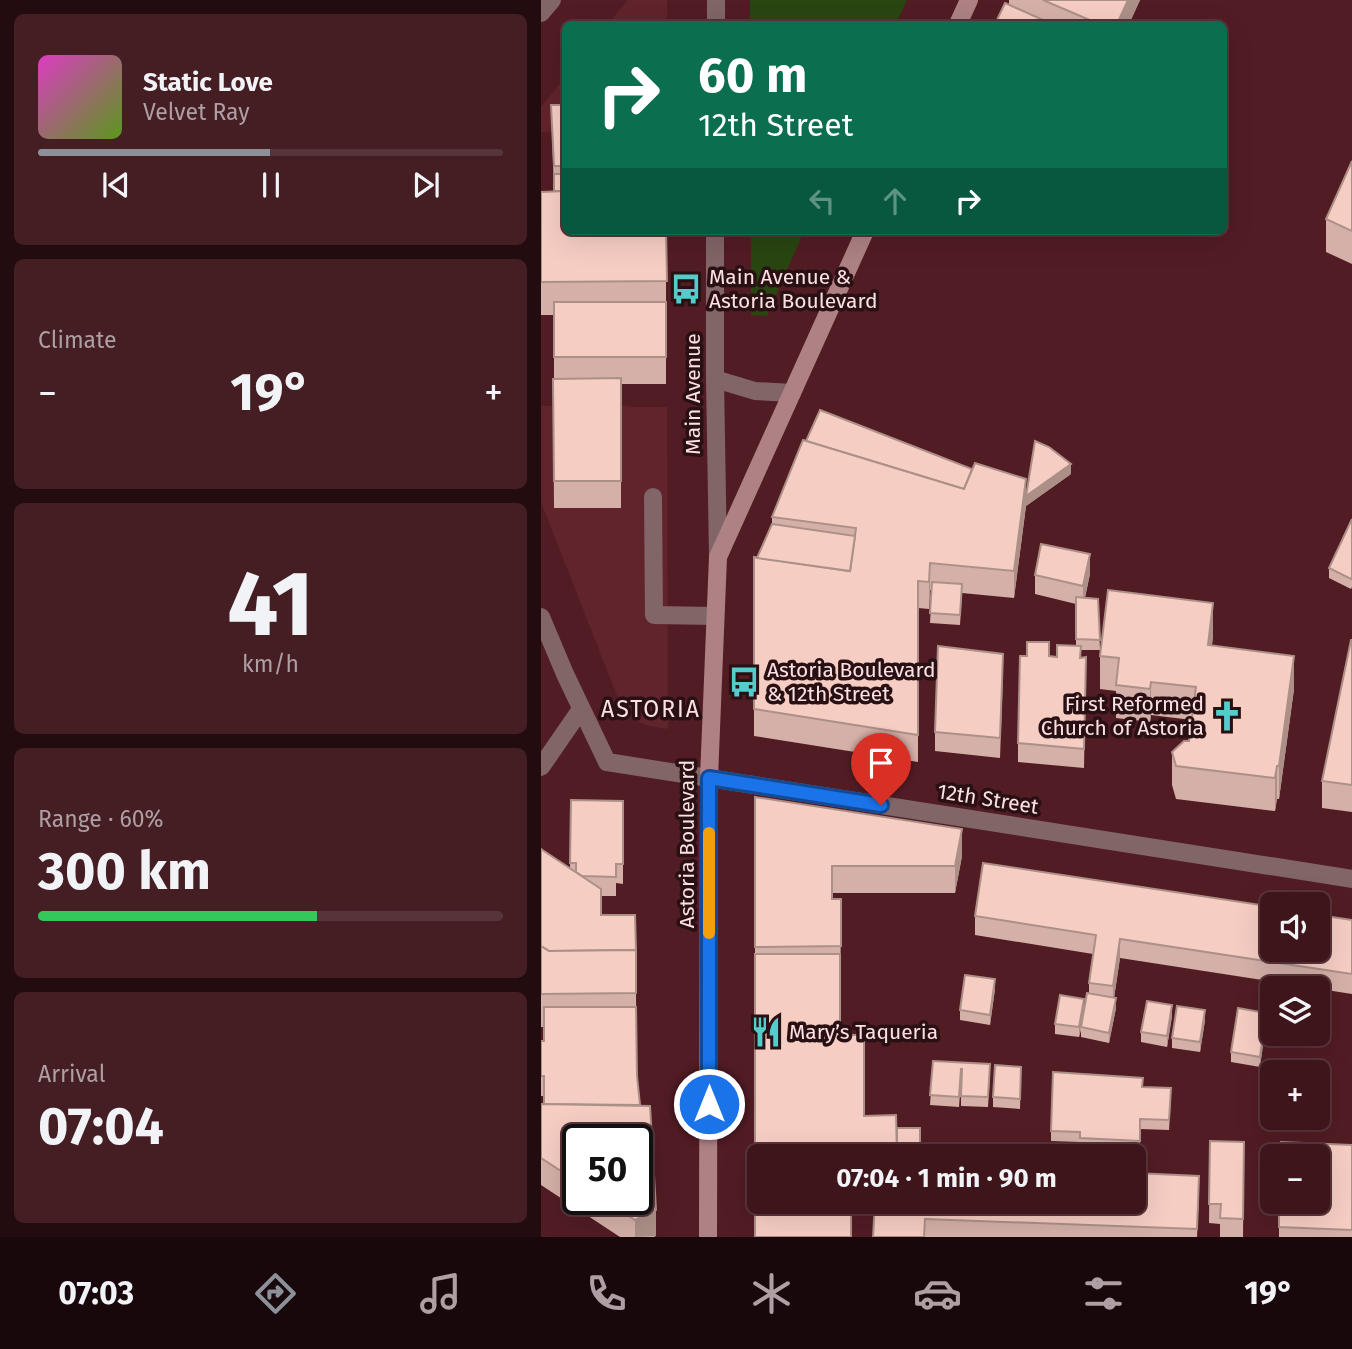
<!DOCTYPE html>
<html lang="en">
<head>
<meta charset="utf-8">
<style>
	body { margin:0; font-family:"Fira Sans",sans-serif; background:#451e24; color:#f1f3f6; height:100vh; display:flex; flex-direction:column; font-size:26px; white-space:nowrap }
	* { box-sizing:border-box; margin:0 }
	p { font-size:23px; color:#ad9fa3 }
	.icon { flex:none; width:38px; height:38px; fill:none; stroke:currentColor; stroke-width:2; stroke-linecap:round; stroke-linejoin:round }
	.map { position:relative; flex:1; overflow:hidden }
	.side { display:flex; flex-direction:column; gap:14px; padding:14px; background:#220c0f; width:541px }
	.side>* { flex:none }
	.top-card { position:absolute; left:21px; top:21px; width:665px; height:214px; border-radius:10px; box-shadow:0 7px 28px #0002,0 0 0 2px #57343a; background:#0b6e4f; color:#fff; overflow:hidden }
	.controls { position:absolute; left:719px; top:892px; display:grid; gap:14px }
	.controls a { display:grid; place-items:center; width:70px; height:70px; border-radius:10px; background:#3e151b; box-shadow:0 7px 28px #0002,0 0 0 2px #57343a; font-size:35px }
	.speed { position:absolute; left:21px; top:1124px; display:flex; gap:14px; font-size:35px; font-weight:700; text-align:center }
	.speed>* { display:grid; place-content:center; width:91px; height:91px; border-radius:50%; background:#3e151b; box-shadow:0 7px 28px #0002,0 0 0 2px #57343a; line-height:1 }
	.speed .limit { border:4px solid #111; border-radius:10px; background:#fff; color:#111 }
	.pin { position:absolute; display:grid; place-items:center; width:60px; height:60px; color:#fff; margin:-72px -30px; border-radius:50% 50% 50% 0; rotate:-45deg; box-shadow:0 0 7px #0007 }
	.pin .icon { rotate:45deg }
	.me { position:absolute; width:77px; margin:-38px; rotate:0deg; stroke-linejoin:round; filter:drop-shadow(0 0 5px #0008) }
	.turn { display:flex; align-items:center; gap:24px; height:147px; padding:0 21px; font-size:32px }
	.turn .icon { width:91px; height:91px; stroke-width:2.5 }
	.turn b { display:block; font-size:49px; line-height:60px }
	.lanes { display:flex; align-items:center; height:66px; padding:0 21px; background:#0003; justify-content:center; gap:35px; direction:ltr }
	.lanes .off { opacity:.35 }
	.big { font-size:52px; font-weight:700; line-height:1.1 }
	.side .tile { flex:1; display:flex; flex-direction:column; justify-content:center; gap:10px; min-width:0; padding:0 24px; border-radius:10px; background:#451e24 }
	.side .dial { align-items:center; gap:0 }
	.dial b { font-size:91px; line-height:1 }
	.song { display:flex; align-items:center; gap:21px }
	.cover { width:84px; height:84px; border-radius:10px; background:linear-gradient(135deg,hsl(310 70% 55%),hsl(90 70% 35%)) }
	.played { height:7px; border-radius:4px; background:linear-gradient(90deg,#8c9099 50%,#57343a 50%) }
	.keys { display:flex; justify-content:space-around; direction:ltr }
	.heat { display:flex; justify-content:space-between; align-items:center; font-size:38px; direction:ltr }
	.charge { height:10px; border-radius:5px; background:linear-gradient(90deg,#34c759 60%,#57343a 0) }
	.trip { position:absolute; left:206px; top:1144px; width:399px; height:70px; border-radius:10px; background:#3e151b; box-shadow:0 7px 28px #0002,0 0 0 2px #57343a; font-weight:700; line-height:70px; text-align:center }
	.tabs { display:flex; height:112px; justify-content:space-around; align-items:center; background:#19080b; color:#ad9fa3 }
	.tabs .icon { width:49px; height:49px }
	.tabs .on { color:#8c9099 }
	.tabs b { font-size:32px; color:#f1f3f6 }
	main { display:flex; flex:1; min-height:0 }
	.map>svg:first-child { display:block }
	.built { fill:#61232c }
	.green { fill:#294611 }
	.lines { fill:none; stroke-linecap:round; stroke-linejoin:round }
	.service { stroke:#816567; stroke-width:18 }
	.minor { stroke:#816567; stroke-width:18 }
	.tertiary { stroke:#816567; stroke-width:18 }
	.secondary { stroke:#ae8285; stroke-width:18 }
	.wall { fill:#d4b0a8; fill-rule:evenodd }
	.shaded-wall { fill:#ac9088 }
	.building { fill:#f6cdc3; stroke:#ac9088; stroke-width:2 }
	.route-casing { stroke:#114b97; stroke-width:18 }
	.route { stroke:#1a73e8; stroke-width:12 }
	.slow { stroke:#f59e0b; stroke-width:12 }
	.labels { text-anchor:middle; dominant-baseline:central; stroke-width:7; stroke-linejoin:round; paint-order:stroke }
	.poi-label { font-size:21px; fill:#fde0e1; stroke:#291013; text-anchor:start }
	.street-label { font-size:21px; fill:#fde0e1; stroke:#291013 }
	.neighbourhood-label { font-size:23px; letter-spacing:2px; fill:#fde0e1; stroke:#291013 }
</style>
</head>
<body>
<main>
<section class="side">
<div class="tile">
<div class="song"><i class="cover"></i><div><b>Static Love</b><p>Velvet Ray</p></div></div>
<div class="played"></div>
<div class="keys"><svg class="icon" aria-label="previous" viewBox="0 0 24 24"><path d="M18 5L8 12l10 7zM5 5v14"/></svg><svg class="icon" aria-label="pause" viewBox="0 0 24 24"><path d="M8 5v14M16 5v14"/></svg><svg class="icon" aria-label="next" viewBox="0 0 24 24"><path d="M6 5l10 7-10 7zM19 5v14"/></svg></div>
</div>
<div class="tile"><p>Climate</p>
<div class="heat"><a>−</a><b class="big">19°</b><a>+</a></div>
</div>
<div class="tile dial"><b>41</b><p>km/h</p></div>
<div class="tile"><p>Range · 60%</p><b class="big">300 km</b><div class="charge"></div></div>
<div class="tile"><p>Arrival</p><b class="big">07:04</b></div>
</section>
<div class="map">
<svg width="812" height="1237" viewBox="0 0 812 1237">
	<rect width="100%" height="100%" fill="#521c24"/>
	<g class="built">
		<polygon points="87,0 126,0 126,24 67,24"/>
		<polygon points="24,77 24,131 0,132 0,107"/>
		<polygon points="80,405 95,407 126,407 127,729 108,726 91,719 80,706 0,502 0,406 12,406 13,508 80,507"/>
	</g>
	<g class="green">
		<polygon points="209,0 366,0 355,24 209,24"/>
		<polygon points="210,231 263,231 226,316 210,315"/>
	</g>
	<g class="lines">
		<polyline class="service" points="112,497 113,615 174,616"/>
		<g class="minor">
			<polyline points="0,617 24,674 66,762 812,879"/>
			<polyline points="0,767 40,709"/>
		</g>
		<g class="tertiary">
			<polyline points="0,13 11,0"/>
			<polyline points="175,24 175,0"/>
			<polyline points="174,231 174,379 177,557"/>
			<polyline points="174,379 214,391 251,393"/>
		</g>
		<g class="secondary">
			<polyline points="417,24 428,0"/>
			<polyline points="167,1237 168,778 177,557 324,231"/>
		</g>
	</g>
	<g class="wall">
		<polygon points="468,0 599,0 588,24 454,24 468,5"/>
		<polygon points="10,105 24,105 24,231 125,231 125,384 80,384 80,508 13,508 12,379 13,379 13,315 0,315 0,192 13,191"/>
		<polygon points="811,161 811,264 785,252 785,219"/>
		<polygon points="530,474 485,506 473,598 421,593 419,625 389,623 391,590 389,590 388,609 377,608 377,762 213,736 213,557 216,558 231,524 231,517 485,496"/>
		<polygon points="811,519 811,587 810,589 788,578 788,568"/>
		<polygon points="549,574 544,598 557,599 559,650 540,650 540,658 545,657 543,768 477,762 477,743 508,656 516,657 535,646 535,604 494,594 494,575"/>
		<polygon points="672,636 671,645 753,689 738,799 736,799 734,811 635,799 631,785 631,752 648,741 651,720 610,715 609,722 575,718 575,691 559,689 559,656"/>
		<polygon points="811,640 811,812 781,808 781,781"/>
		<polygon points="462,673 459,758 394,751 394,732"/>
		<polygon points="214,797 421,856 414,893 291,893 291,899 300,899 299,1035 323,1116 355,1143 379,1157 219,1157 219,1202 325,1202 325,1216 310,1216 214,1237"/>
		<path d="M30,800L82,801V884L75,883V896H60V915H94L96,1076L115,1236L113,1237H79L0,1185V1104H3V1096H0V1041H3V1027H0V849L29,868ZM37,1139L96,1199H37Z"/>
		<polygon points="434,916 811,920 811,994 579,958 573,998 575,1008 568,1043 540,1037 540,1030 538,1037 514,1034 514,1024 543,1009 548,993 548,983 552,954 434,935"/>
		<polygon points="454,989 449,1025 419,1020 419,1010"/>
		<polygon points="631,1016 626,1047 600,1042 600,1032"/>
		<polygon points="664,1020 659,1052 631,1048 631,1038"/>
		<polygon points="725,1023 719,1067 690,1062 690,1052"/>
		<polygon points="392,1061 449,1074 447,1107 420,1106 420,1079 418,1107 389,1105"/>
		<polygon points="480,1067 479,1109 452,1107 452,1097"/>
		<polygon points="602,1087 630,1098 628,1130 599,1129 599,1151 539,1148 539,1142 510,1141 510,1131"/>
		<polygon points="669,1141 703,1142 702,1237 679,1237 679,1224 668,1223"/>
		<polygon points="811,1145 811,1237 738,1237 738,1202"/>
		<polygon points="658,1195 656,1237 332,1237 334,1202"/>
	</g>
	<g class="shaded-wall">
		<polygon points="587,0 599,0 588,24 576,24"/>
		<polygon points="530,464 530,474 485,506 473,598 473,571 485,479 485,496"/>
		<polygon points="549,554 549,574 542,605 542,586"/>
		<polygon points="389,563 389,590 388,609 388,582"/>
		<polygon points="672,603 672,636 667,677 667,645"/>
		<polygon points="753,656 753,689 738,799 738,766"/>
		<polygon points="610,682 610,715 609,722 609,689"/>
		<polygon points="736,766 736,799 734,811 734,778"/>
		<polygon points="421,829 421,856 414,893 414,866"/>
		<polygon points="579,939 579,958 572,1005 572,986"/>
		<polygon points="454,979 454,989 449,1025 449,1015"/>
		<polygon points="575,998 575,1008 568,1043 568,1033"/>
		<polygon points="543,999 543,1009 538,1037 538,1027"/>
		<polygon points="631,1005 631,1016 626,1047 626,1036"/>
		<polygon points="664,1010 664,1020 659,1052 659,1042"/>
		<polygon points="725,1013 725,1023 719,1067 719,1057"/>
		<polygon points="115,1210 115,1236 94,1237 94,1220"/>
	</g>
	<g class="building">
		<polygon points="502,0 587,0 576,24 558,24"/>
		<polygon points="464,3 511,24 454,24"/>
		<polygon points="10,105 24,105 24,166 13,166"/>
		<polygon points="811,161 811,231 785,219"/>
		<rect x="13" y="174" width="11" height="17"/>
		<polygon points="24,191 24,231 125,231 126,281 0,282 0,192"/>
		<rect x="13" y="302" width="112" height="55"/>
		<polygon points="80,378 80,481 13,481 12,379"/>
		<polygon points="279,410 431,469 423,489 265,441"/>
		<polygon points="262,440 423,489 434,463 485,479 473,571 389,563 388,582 377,581 377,735 213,709 213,557 309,571 315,528 231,517"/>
		<polygon points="494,441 508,447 530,464 485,496"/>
		<polygon points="811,519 811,577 810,579 788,568"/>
		<polygon points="231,524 314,536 309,571 216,558"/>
		<polygon points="500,544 549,554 542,586 494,575"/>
		<polygon points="391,582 421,584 419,615 389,613"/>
		<polygon points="567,590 672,603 667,645 753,656 738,766 736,766 734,778 635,766 631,752 643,741 648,741 655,687 610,682 609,689 575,685 578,658 559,656"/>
		<polygon points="535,597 557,599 559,640 535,639"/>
		<polygon points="810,640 811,640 811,785 781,781"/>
		<polygon points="486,642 508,642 508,656 516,657 516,645 540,646 539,658 545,657 543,749 477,743 479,656 486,656"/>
		<polygon points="397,646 462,654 459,738 394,732"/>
		<polygon points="214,797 421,829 414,866 291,866 291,899 300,899 300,946 214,947"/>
		<polygon points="30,800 82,801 82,864 75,864 75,877 41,876 35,872 35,863 29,863"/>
		<polygon points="0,849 60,889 60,915 94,915 95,950 8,951 0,946"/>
		<polygon points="442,863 732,907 732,950 777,950 777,915 811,920 811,974 579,939 572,986 548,983 555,935 434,916"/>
		<polygon points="0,946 8,951 95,950 95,993 0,994"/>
		<polygon points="214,954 299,954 299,1035 323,1035 323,1116 355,1115 356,1156 219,1157 219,1202 310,1202 310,1237 214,1237"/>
		<polygon points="424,975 454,979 449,1015 419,1010"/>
		<polygon points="546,993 575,998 568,1033 540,1027"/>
		<polygon points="519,995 543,999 538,1027 514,1024"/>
		<polygon points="606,1001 631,1005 626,1036 600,1032"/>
		<polygon points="636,1006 664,1010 659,1042 631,1038"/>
		<polygon points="3,1007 95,1007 96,1076 99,1105 3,1104 3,1076 0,1076 0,1041 3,1041"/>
		<polygon points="697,1008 725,1013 719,1057 690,1052"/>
		<polygon points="392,1061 449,1064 447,1097 420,1096 421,1069 420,1069 418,1097 389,1095"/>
		<polygon points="454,1065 480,1067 479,1099 452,1097"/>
		<polygon points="512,1072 602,1078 601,1087 630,1088 628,1120 599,1119 599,1141 539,1138 539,1132 510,1131"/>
		<polygon points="0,1104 109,1106 115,1210 94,1220 62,1199 96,1199 96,1139 37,1139 37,1182 0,1158"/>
		<rect x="356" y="1128" width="23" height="29"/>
		<polygon points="669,1141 703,1142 702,1219 679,1218 680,1204 668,1204"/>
		<polygon points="740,1142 811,1145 811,1230 738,1227 738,1202 777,1202 777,1157 740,1157"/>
		<polygon points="593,1173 658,1176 656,1229 384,1219 383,1237 332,1237 334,1202 593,1202"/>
	</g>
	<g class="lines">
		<g class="route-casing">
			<polyline id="route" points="168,1104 168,778 340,805"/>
		</g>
		<use href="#route" class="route"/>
		<polyline class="slow" points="168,933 168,833"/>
	</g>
	<defs>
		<g id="bus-bare" transform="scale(2.415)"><path d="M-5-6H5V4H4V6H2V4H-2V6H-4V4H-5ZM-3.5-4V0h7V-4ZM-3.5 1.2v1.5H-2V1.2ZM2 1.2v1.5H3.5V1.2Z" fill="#53cdcb" stroke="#291013" stroke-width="2.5" paint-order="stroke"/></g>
		<g id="church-bare" transform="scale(2.415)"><path d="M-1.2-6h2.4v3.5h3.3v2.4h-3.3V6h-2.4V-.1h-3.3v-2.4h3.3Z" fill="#53cdcb" stroke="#291013" stroke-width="2.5" paint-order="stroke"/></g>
		<g id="restaurant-bare" transform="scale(2.415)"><path d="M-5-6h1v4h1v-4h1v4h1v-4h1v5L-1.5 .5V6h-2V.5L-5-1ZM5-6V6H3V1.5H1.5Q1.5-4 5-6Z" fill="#53cdcb" stroke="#291013" stroke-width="2.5" paint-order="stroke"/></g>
	</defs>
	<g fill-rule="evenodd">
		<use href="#bus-bare" x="145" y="289"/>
		<use href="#bus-bare" x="203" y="682"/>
		<use href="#church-bare" x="686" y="716"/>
		<use href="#restaurant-bare" x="225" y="1032"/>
	</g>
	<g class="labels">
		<g class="poi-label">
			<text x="168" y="277">Main Avenue &amp;<tspan x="168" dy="24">Astoria Boulevard</tspan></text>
			<text x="226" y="670">Astoria Boulevard<tspan x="226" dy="24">&amp; 12th Street</tspan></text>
			<text x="663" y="704" text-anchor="end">First Reformed<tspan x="663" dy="24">Church of Astoria</tspan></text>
			<text x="248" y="1032">Mary’s Taqueria</text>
		</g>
		<g class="street-label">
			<text transform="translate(152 394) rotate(-90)">Main Avenue</text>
			<text transform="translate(447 799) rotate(9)">12th Street</text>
			<text transform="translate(146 844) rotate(-90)">Astoria Boulevard</text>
		</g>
		<g class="neighbourhood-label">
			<text x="110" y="709">ASTORIA</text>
		</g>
	</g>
</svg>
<div class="controls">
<a><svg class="icon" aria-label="sound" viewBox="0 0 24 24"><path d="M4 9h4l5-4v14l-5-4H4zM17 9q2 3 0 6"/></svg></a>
<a><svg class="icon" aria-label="layers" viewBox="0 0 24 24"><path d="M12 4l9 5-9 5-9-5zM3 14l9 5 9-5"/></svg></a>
<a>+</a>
<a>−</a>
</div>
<div class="speed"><div class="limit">50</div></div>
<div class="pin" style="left:340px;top:805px;background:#d93025"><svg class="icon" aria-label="arrive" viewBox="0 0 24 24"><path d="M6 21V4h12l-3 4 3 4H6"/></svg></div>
<svg class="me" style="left:168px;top:1104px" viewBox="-20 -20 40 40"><circle r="17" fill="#1a73e8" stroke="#fff" stroke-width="3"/><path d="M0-11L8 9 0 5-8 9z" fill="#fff"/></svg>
<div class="trip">07:04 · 1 min · 90 m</div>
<div class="top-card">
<div class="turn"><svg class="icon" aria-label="right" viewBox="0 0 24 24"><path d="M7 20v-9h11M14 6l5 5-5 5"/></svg><div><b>60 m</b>12th Street</div></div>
<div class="lanes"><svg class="icon off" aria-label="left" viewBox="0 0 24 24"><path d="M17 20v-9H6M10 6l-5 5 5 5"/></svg><svg class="icon off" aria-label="ahead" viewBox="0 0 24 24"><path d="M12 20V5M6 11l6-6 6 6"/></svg><svg class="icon" aria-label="right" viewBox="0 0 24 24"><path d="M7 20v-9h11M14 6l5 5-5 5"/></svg></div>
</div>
</div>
</main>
<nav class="tabs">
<b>07:03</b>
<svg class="icon on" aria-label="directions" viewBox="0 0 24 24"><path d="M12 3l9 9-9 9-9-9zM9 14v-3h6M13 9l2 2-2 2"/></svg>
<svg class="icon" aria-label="music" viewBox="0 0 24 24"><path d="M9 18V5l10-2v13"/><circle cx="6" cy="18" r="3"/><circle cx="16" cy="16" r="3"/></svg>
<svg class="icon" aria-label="phone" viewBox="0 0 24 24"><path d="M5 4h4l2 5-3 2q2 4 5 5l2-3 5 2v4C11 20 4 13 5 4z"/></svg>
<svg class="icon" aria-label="climate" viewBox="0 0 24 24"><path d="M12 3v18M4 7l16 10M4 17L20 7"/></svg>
<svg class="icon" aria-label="car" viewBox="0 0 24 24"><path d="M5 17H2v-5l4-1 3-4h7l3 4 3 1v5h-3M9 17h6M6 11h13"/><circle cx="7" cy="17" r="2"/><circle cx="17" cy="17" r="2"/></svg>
<svg class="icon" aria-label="filters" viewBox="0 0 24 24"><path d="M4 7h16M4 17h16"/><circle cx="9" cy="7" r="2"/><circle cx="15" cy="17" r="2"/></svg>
<b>19°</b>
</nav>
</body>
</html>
